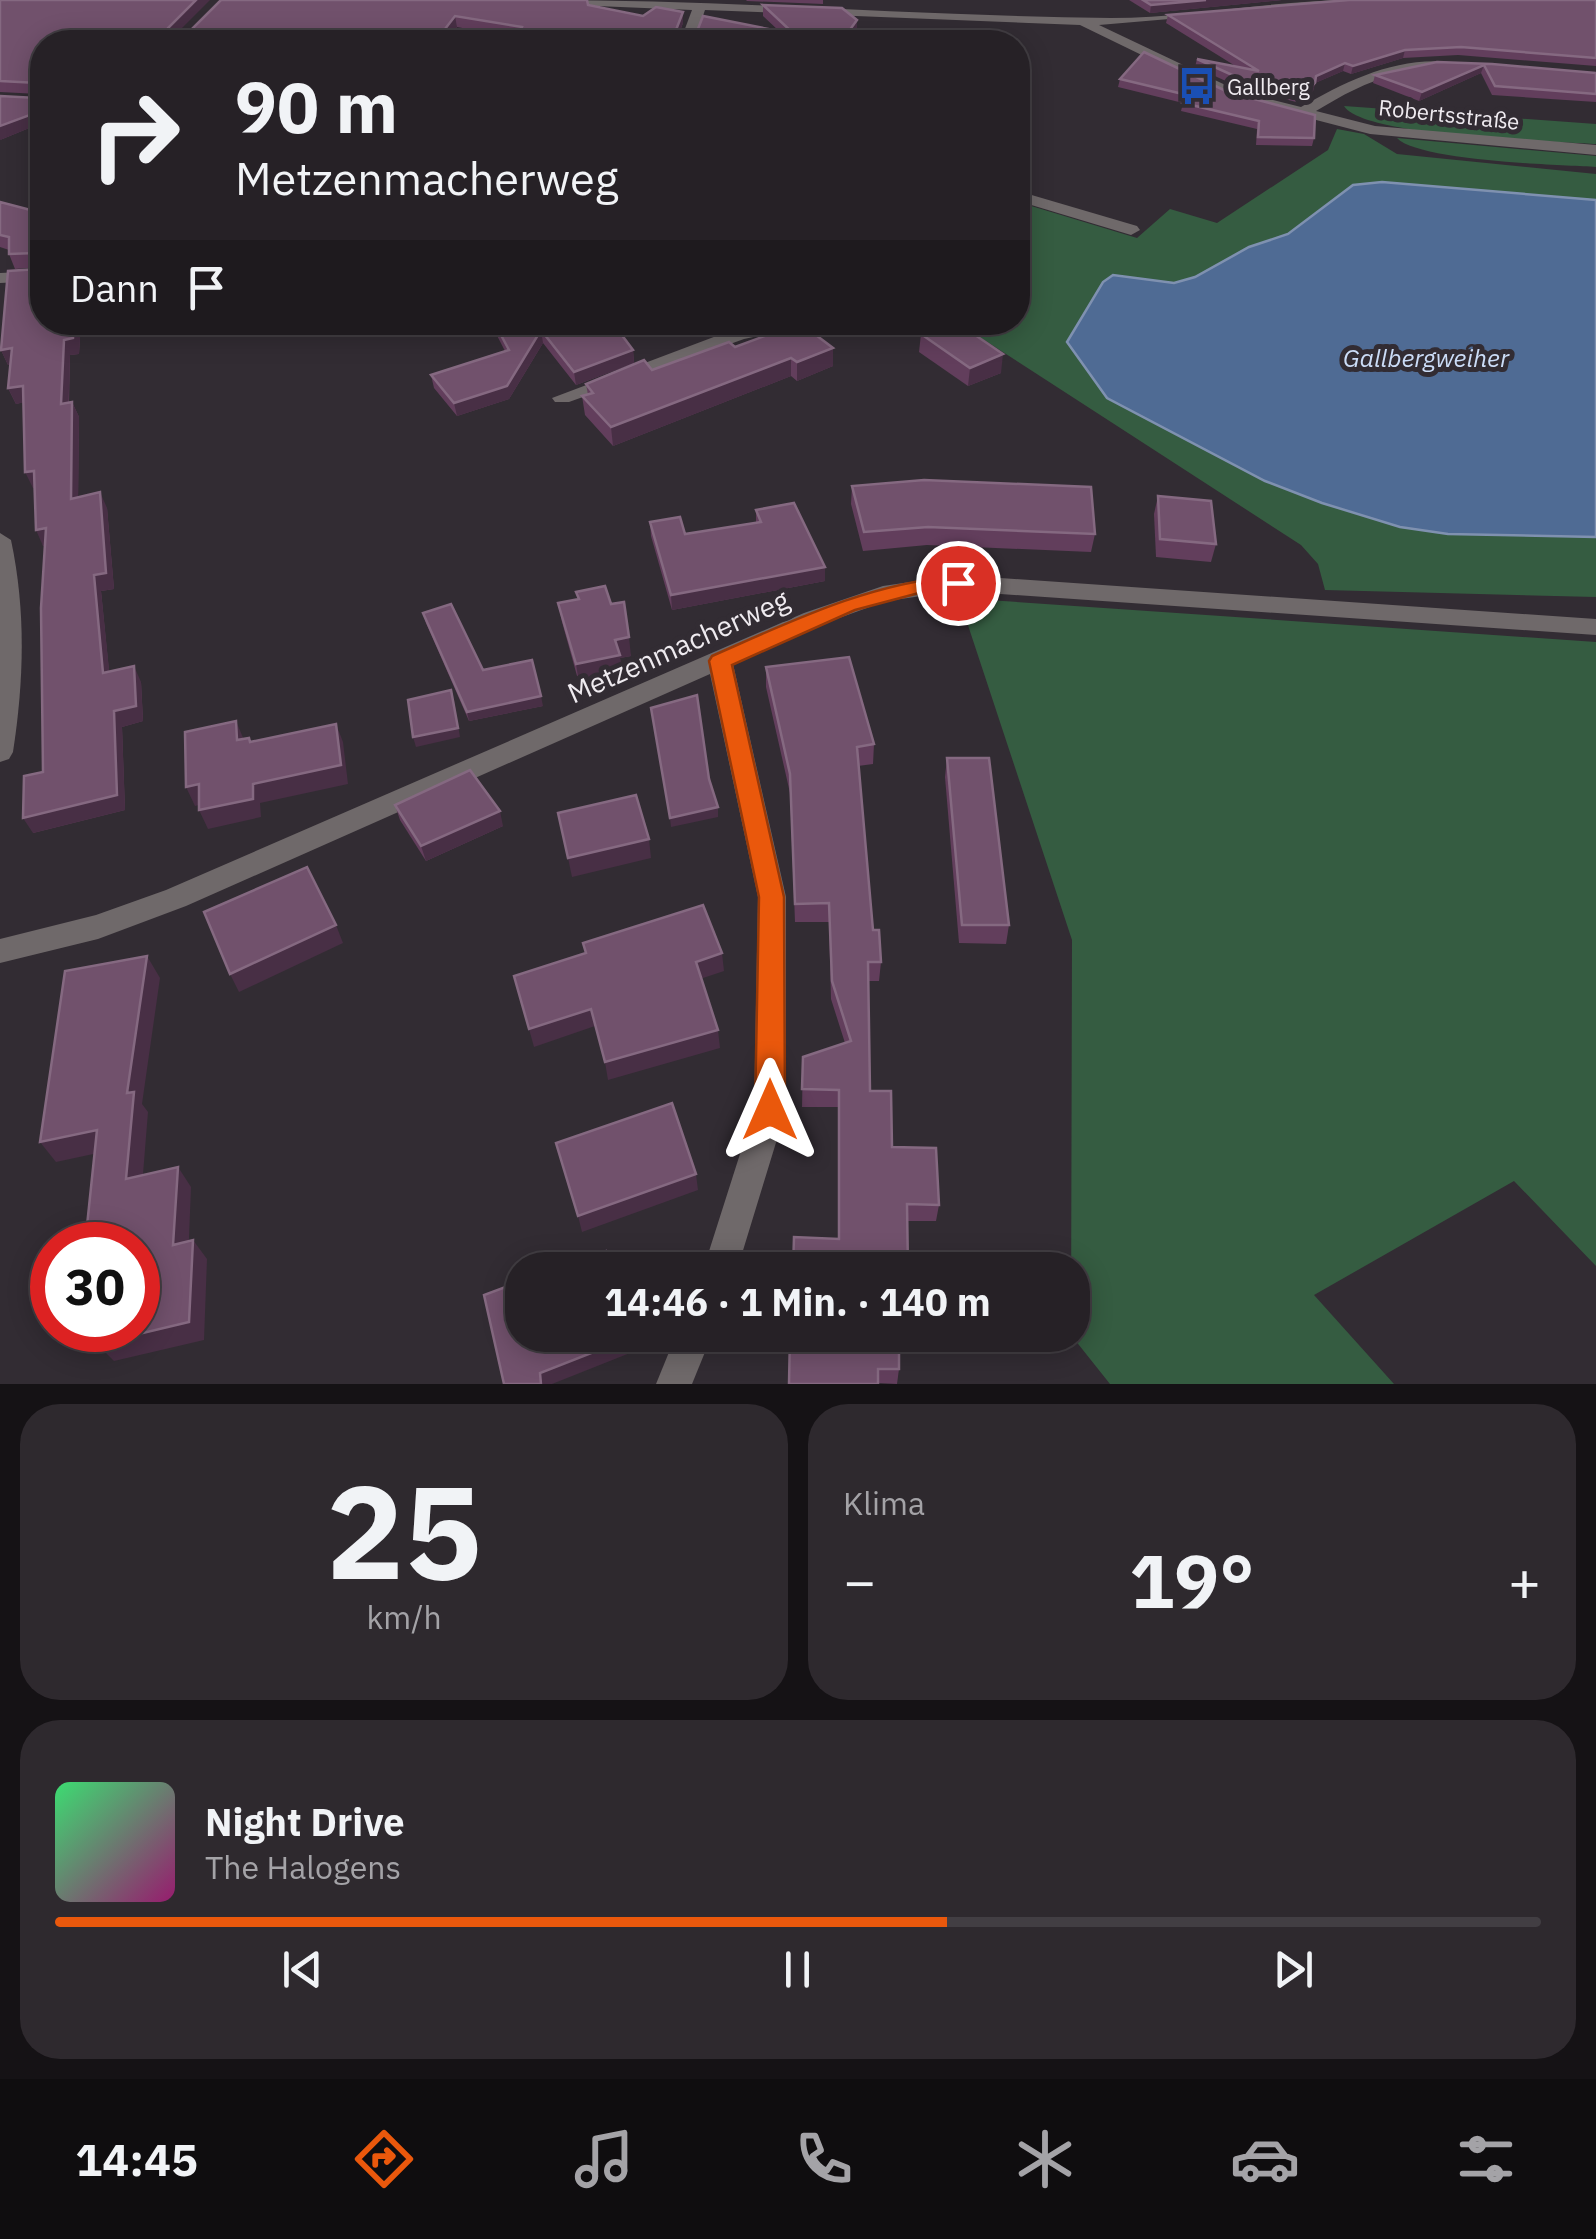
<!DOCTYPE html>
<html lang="de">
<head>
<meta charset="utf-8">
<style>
	body { margin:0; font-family:"IBM Plex Sans",sans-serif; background:#2e292e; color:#f1f3f6; height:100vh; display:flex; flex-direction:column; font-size:38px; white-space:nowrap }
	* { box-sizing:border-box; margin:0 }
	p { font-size:32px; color:#a4a3a7 }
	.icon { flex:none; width:55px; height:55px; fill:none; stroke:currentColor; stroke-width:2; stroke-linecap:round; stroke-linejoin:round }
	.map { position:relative; height:1384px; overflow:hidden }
	.panel { display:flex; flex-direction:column; gap:20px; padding:20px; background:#151215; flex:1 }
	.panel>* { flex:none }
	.guide { position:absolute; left:30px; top:30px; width:1000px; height:305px; border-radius:40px; box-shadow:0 5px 25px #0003,0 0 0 2px #423e43; background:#262126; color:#f1f3f6; overflow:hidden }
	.speed { position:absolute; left:30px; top:1222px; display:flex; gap:20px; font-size:50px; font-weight:700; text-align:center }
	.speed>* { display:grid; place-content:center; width:130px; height:130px; border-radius:50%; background:#262126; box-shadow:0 5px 25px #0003,0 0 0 2px #423e43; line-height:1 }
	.speed .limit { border:15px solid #d22; background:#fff; color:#111 }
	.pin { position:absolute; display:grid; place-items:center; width:85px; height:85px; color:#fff; margin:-42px; border:5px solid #fff; border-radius:50%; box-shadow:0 2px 10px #0007 }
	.me { position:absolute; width:110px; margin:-55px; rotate:0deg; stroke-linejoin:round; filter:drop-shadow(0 0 8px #0008) }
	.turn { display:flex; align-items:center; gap:35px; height:210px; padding:0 40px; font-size:45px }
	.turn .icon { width:130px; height:130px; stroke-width:2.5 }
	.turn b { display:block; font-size:70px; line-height:85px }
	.then { display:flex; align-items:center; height:95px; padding:0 40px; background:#0003; gap:20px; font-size:38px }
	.big { font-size:75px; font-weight:700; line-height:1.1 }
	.panel .tile { flex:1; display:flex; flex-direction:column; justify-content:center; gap:15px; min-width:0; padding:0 35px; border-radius:40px; background:#2e292e }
	.panel .dial { align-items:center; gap:0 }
	.dial b { font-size:130px; line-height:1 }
	.song { display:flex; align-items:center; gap:30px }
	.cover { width:120px; height:120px; border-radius:15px; background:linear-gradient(135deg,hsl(140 70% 55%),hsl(320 70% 35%)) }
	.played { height:10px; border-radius:5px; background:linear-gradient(90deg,#ea580c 60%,#423e43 60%) }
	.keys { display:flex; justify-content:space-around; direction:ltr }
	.heat { display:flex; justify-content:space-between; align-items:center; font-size:55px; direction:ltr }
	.panel .tiles { flex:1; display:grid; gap:20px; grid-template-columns:1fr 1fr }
	.tile:last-child { grid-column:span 2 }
	.trip { position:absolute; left:505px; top:1252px; width:585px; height:100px; border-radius:40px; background:#262126; box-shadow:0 5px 25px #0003,0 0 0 2px #423e43; font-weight:700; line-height:100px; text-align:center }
	.tabs { display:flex; height:160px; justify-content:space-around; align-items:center; background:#0f0d0f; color:#a4a3a7 }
	.tabs .icon { width:70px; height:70px }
	.tabs .active { color:#ea580c }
	.tabs b { font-size:45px; color:#f1f3f6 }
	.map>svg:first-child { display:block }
	.green { fill:#355c41 }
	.water { fill:#4f6b94; stroke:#7f91b0; stroke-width:2.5 }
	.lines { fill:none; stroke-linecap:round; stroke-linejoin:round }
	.street { fill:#6f696a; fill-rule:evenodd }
	.wall { fill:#623e5c }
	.shaded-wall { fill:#482f45 }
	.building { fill:#71516c; stroke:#856981; stroke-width:2.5 }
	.route { fill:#ea580c; stroke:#983908; stroke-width:2.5 }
	.labels { text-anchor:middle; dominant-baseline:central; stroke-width:10; stroke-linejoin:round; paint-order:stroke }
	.far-poi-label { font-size:22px; fill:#efebf0; stroke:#322c33; text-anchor:start }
	.far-street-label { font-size:22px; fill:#efebf0; stroke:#322c33 }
	.far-water-label { font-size:25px; font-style:italic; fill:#cbdcf7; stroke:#322c33 }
	.street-label { font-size:28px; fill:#efebf0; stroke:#322c33 }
</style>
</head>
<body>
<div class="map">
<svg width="1596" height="1384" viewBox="0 0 1596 1384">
	<rect width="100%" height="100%" fill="#322c33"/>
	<g class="green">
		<path d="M1344,106L1596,124V144C1554,141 1363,137 1344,106Z"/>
		<polygon points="1337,129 1364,134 1397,154 1596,174 1596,200 1382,182 1353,185 1288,234 1249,247 1195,277 1174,283 1113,276 1067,342 1108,398 1265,481 1322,503 1400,527 1448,534 1596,537 1596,597 1325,590 1318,564 1301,545 958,323 1018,322 1018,202 1137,238 1170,209 1217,223 1328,150"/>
		<path d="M1397,138L1596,156V167C1560,165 1418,161 1397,138Z"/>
		<polygon points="959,598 1596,642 1596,1266 1514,1181 1314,1295 1394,1384 1110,1384 1071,1335 1072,940"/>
	</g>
	<polygon class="water" points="1382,182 1596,200 1596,537 1448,534 1400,527 1322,503 1265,481 1107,398 1067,342 1103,282 1113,275 1174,283 1195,277 1249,247 1288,234 1353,185"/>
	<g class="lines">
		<g class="street">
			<path d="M542,0C732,0 921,16 1111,18C1191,18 1272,0 1353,0L1346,4L1099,25L1238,91L1301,107C1348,80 1401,54 1457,63L1459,66C1444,76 1415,71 1396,75C1367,81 1341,96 1316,111L1375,126L1596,145V155L1370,134L1228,97L1080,25L705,10L694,42H680L692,10L549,4Z"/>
			<polygon points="1018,191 1137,226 1140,230 1131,235 1018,201"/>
			<polygon points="42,271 42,281 0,283 0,273"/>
			<polygon points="720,322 739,322 744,327 767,322 949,324 940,330 773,333 744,339 569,402 555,402 552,398 727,332"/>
			<path d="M0,533L11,540C26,611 24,680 13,752L9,759L0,762Z"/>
			<polygon points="958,575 1596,619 1596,635 958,591 886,601 820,625 733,664 786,897 786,1110 737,1270 703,1270 754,1110 758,897 710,674 186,906 98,939 0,963 0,939 96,915 166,890 804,613 883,586"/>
			<polygon points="676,1335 712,1335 692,1384 656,1384"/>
		</g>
	</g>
	<g class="wall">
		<polygon points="0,0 177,34 588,5 643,16 683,12 683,23 679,34 779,31 763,16 763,5 857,31 849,42 518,38 457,27 445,42 42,42 42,126 39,124 0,140 37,98 39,94 0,92"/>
		<polygon points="746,0 823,0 823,4 747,1"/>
		<polygon points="1129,0 1282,0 1150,13"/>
		<polygon points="1596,0 1596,66 1458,55 1403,58 1351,74 1343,71 1315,83 1313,91 1300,103 1239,87 1195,67 1197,59 1237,67 1166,23 1168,15"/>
		<polygon points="1144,52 1314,138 1312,146 1256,145 1257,129 1181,111 1183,103 1118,87 1120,79"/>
		<polygon points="1437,62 1596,73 1596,102 1492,95 1481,73 1419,101 1373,83 1375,75"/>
		<polygon points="0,202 42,213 42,322 81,322 79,354 70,355 69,403 72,402 79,417 78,497 107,508 114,589 101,591 109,671 141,682 143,721 122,727 125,810 33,833 43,772 45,546 43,546 35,488 33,488 24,402 16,404 8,388 10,364 8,365 1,350 39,267 15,269 9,254 9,250 0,247"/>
		<polygon points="490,322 572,322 577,331 633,350 634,363 576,385 543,343 509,399 457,416 434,388 431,375 505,351"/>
		<polygon points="921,334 1001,373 968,386 919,352"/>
		<polygon points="735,347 833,366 797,381 791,376 613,446 585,415 582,396 588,395 586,384 652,370"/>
		<polygon points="852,486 1095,534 1091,552 927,545 863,551 851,504"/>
		<polygon points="1158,496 1216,544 1211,562 1156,557 1154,514"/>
		<polygon points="756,510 825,581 672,610 651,536 650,522 685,534 756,523"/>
		<polygon points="576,592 611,604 631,656 620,658 622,673 579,683 562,622 558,603 578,599"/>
		<polygon points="423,613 483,670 543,706 469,721 426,623"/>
		<polygon points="766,667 874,744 873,764 858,766 873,930 881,962 879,981 868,981 870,1091 892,1147 939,1205 936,1221 908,1221 839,1239 839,1107 802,1107 803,1057 845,1043 831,999 829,922 795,922 790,793 766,687"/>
		<polygon points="947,758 1009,925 1006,944 959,943 945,777"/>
		<polygon points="395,805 503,826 426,861 400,820"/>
		<polygon points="790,1335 899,1369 897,1384 878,1383"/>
	</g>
	<g class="shaded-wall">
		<polygon points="196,0 210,0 171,39 168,34 168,28"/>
		<polygon points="1206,0 1282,0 1150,13 1151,5"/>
		<polygon points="683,12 683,23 676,41 676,30"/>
		<polygon points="455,16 457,27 445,42 435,42"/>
		<polygon points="857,20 857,31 849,42 841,42"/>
		<polygon points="1405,50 1403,58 1351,74 1353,66"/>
		<polygon points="1345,63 1343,71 1315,83 1313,91 1300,103 1302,95 1316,76"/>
		<polygon points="1484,65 1481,73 1419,101 1422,92"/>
		<polygon points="35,113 39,124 0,140 0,126"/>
		<polygon points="74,322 81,322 79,354 70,355 68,419 61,404 64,340"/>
		<polygon points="541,330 543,343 509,399 457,416 454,403"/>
		<polygon points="12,348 19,363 8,365 1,350"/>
		<polygon points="833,348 833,366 797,381 797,362"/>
		<polygon points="633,350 634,363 576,385 574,372"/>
		<polygon points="1003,354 1001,373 968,386 970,368"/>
		<polygon points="791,358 791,376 613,446 611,427"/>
		<polygon points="23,386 31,401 16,404 8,388"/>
		<polygon points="72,402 79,417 78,514 71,499"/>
		<polygon points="34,471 42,486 33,488 25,472"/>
		<polygon points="100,492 107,508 114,589 101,591 111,689 103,673 94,575"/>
		<polygon points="46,528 54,544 43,546 36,530"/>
		<polygon points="825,567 825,581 672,610 671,595"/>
		<polygon points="629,637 631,656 620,658 622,673 579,683 576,664 615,640"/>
		<polygon points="134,666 141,682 143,721 122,727 125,810 33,833 23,818 114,711"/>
		<polygon points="541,696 543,706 469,721 467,712"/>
		<polygon points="454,700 460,737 416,747 413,737"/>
		<polygon points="236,721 244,740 237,740"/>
		<polygon points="336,724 343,742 348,784 260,803 261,817 208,829 199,810"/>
		<polygon points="199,784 207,803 195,806 186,787"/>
		<polygon points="718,807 718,817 671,827 670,818"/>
		<polygon points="500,811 503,826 426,861 421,846"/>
		<polygon points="649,839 651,858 572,877 568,858"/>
		<polygon points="336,925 343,943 239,992 230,974"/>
		<polygon points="722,953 724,971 697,980 696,962"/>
		<polygon points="147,956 160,978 142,1104 148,1112 141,1199 126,1179 127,1093"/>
		<polygon points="591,1009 595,1026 534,1047 529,1029"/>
		<polygon points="718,1030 720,1048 608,1080 605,1062"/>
		<polygon points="97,1130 112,1150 56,1162 40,1142"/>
		<polygon points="178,1167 191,1187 188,1263 173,1245"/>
		<polygon points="696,1174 698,1190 582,1232 578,1216"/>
		<polygon points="193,1240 207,1259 204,1340 114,1361 97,1344"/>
		<polygon points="632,1337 635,1351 552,1384 541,1384 540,1373"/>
	</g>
	<g class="building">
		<polygon points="0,0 196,0 168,28 168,34 187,34 221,0 587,0 588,5 643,16 656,7 683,12 676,30 679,35 696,34 703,16 794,34 763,5 842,8 857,20 841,42 516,42 522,27 455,16 435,42 42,42 42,116 35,113 0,126 0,96 37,98 41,86 38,83 0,81"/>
		<polygon points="1143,0 1206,0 1151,5"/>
		<polygon points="1349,0 1596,0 1596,58 1461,47 1405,50 1353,66 1345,63 1316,76 1315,83 1302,95 1241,79 1197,59 1259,71 1168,15"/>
		<polygon points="1144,52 1228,92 1315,115 1314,138 1258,137 1259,121 1183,103 1191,96 1120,79"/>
		<polygon points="1437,62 1492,64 1596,73 1596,94 1495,86 1484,65 1422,92 1375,75"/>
		<polygon points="0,202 42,213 42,322 74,322 73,338 64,340 61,404 72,402 71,499 100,492 106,573 94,575 103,673 134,666 136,706 114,711 117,795 23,818 24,776 43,772 41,608 46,528 36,530 34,471 25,472 23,386 8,388 12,348 1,350 8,271 38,269 40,256 36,253 9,254 9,237 0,235"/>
		<polygon points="494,322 572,322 577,331 612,322 633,350 574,372 541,330 507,386 454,403 431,375 509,350"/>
		<polygon points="948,322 956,322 1003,354 970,368 921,334"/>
		<polygon points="800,323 833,348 797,362 791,358 611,427 582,396 593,393 586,384 644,360 652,370 729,342 735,347"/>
		<polygon points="924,480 1091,487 1095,534 928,527 864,532 852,486"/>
		<polygon points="1158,496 1211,501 1216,544 1160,539"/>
		<polygon points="794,503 825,567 671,595 650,522 680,517 685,534 761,522 756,510"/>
		<polygon points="605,586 611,604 624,602 629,637 615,640 620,655 576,664 558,603 579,599 576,592"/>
		<polygon points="451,604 483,670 532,660 541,696 467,712 423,613"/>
		<polygon points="849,657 874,744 857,747 873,930 879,930 881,962 868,962 870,1091 891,1091 892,1147 936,1148 939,1205 907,1204 908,1270 793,1270 794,1237 839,1239 839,1090 802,1089 803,1057 851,1041 832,981 829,903 795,904 790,774 766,667"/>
		<polygon points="451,690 458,728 413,737 408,700"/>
		<polygon points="697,695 709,779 718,807 670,818 651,708"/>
		<polygon points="236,721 237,740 249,738 250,742 336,724 341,765 253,784 253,799 199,810 199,784 186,787 185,732"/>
		<polygon points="947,758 989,758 1009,925 962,925"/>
		<polygon points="470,770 500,811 421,846 395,805"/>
		<polygon points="636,795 649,839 568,858 558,813"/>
		<polygon points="307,867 336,925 230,974 204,912"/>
		<polygon points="703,905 722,953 696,962 718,1030 605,1062 591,1009 529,1029 514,976 586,953 583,943"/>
		<polygon points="147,956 127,1093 134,1092 126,1179 178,1167 173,1245 193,1240 189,1322 97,1344 98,1330 138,1330 138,1245 85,1245 97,1130 40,1142 65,971"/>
		<polygon points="672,1103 696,1174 578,1216 556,1143"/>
		<polygon points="606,1251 612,1270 553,1270"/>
		<polygon points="522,1281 522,1335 631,1335 632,1337 540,1373 541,1384 504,1384 484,1295"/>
		<polygon points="790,1335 899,1335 899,1369 878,1369 878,1384 789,1384"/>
	</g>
	<path class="route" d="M958,576L965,578L969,583L965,588L919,593L855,610L732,665L784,897L785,1110L780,1119L770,1123L760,1119L755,1110L759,897L709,661L712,656C792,621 869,583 958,576Z"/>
	<defs>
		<g id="bus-bare" transform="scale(3)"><path d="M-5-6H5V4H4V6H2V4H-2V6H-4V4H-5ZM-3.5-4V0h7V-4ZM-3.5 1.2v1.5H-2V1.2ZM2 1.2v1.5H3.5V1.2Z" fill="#1a4fb4" stroke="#322c33" stroke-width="2.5" paint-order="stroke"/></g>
	</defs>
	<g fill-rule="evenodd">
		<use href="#bus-bare" x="1197" y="86"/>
	</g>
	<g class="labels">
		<g class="far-poi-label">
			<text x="1227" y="86">Gallberg</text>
		</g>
		<g class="far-street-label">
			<text transform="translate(1449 114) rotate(6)">Robertsstraße</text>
		</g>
		<g class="far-water-label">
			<text x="1426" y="357">Gallbergweiher</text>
		</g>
		<g class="street-label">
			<text transform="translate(678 646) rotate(-24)">Metzenmacherweg</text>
		</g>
	</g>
</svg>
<div class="speed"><div class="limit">30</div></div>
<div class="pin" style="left:958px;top:583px;background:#d93025"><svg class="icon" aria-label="arrive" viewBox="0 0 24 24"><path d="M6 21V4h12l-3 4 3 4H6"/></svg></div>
<svg class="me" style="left:770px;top:1110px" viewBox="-20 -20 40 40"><path d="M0-17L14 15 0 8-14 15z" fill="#ea580c" stroke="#fff" stroke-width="4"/></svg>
<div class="trip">14:46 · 1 Min. · 140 m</div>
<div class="guide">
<div class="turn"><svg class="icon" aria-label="right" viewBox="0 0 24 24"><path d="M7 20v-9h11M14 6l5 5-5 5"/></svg><div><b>90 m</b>Metzenmacherweg</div></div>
<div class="then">Dann<svg class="icon" aria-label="arrive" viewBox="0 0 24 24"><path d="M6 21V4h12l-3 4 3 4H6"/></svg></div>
</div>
</div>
<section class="panel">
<div class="tiles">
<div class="tile dial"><b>25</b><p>km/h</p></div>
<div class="tile"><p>Klima</p>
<div class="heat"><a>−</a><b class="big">19°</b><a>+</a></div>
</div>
<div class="tile">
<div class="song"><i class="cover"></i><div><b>Night Drive</b><p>The Halogens</p></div></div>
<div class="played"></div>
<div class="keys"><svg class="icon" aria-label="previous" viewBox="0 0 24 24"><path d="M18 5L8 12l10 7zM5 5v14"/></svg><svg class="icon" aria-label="pause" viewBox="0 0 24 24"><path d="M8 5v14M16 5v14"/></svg><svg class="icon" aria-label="next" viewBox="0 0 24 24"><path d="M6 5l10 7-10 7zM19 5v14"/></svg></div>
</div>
</div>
</section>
<nav class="tabs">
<b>14:45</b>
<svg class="icon active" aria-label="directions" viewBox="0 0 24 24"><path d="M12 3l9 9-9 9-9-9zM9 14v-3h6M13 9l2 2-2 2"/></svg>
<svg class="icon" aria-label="music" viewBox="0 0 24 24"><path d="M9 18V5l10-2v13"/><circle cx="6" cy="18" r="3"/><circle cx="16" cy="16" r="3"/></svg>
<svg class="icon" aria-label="phone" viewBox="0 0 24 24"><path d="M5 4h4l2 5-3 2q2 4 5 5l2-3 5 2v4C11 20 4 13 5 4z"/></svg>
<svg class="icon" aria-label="climate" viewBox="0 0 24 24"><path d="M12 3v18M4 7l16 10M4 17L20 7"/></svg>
<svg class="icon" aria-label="car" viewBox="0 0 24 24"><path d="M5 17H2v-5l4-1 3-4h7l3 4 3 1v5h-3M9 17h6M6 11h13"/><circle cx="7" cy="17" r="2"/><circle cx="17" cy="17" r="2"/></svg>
<svg class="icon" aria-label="filters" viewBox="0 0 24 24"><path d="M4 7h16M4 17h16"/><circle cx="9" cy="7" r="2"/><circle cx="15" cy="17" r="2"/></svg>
</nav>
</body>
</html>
